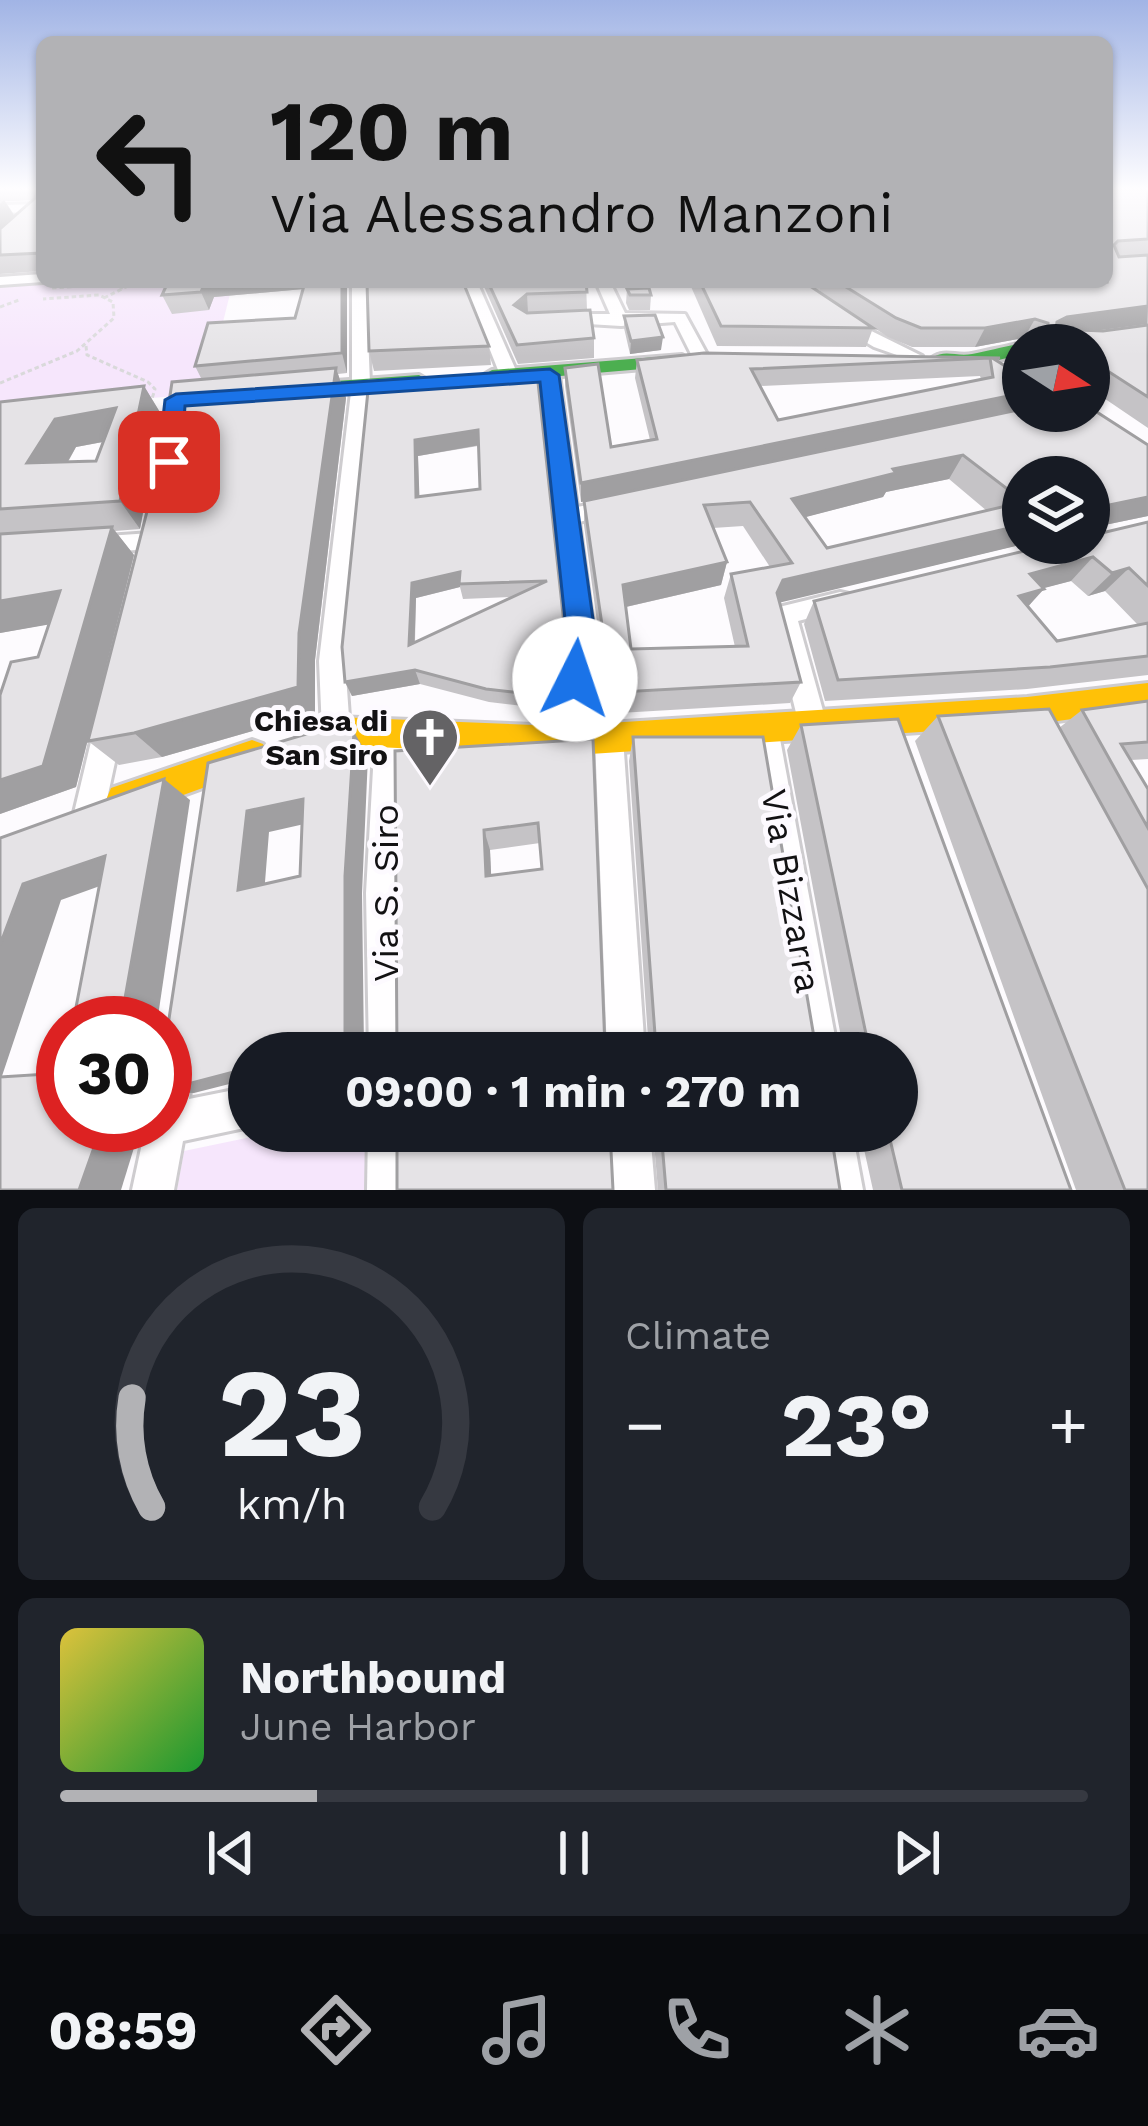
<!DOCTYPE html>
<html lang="en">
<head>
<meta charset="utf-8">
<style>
	body { margin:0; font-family:"Work Sans",sans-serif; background:#20242c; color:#f1f3f6; height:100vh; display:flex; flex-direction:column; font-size:45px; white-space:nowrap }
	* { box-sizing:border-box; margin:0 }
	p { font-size:39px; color:#9ea1a6 }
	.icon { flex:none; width:66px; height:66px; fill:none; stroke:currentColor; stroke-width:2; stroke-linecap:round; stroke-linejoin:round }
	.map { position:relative; height:1190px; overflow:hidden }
	.drawer { display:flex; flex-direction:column; gap:18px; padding:18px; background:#0d0f14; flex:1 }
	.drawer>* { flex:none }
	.banner { position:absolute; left:36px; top:36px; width:1077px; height:252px; border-radius:18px; box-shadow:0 3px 9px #0004; background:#b2b2b5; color:#111; overflow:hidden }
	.needle { width:78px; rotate:102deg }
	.buttons { position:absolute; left:1002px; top:324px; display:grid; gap:24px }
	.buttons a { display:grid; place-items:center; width:108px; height:108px; border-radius:50%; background:#171b24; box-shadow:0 3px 9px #0004; font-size:60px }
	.speed { position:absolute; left:36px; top:996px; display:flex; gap:24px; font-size:60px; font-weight:700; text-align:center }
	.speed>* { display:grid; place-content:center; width:156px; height:156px; border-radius:50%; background:#171b24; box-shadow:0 3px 9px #0004; line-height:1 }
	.speed .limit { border:18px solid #d22; background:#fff; color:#111 }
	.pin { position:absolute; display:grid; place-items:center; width:102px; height:102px; color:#fff; margin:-51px; border-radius:24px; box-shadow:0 6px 18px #0006 }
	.me { position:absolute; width:132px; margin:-66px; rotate:4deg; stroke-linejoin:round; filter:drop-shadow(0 0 9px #0008) }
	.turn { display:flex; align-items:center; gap:42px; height:252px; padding:0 36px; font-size:54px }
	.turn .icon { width:156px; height:156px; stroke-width:2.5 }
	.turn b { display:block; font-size:84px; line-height:102px }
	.big { font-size:90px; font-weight:700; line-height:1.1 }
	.drawer .card { flex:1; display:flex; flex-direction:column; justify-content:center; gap:18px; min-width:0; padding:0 42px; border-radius:18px; background:#20242c }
	.drawer .dial { align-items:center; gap:0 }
	.dial svg { height:312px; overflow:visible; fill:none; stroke:#363941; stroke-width:7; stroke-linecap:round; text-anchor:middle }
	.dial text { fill:#f1f3f6; stroke:none }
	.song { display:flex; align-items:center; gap:36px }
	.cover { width:144px; height:144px; border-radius:18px; background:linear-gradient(135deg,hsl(50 70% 55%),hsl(130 70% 35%)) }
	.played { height:12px; border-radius:6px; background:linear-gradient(90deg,#b2b2b5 25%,#363941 25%) }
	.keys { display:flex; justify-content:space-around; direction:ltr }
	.heat { display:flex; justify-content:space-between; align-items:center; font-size:66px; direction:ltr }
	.drawer .tiles { flex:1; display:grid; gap:18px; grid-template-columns:1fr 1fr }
	.card:last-child { grid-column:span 2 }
	.trip { position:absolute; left:228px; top:1032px; width:690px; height:120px; border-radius:60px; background:#171b24; box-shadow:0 3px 9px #0004; font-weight:700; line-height:120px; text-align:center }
	.menu { display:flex; height:192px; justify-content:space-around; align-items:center; background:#090b0e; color:#9ea1a6 }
	.menu .icon { width:84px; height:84px }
	.menu .on { color:#b2b2b5 }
	.menu b { font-size:54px; color:#f1f3f6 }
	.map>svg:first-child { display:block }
	.green { fill:#f6e6fc }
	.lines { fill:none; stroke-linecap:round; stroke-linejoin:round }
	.street-casing { stroke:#cecccf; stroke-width:6 }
	.fast-casing { stroke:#cecccf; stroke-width:6 }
	.slow-casing { stroke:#cecccf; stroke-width:6 }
	.path { stroke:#d9d9da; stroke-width:3; stroke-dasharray:4.5 3; stroke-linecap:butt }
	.street { fill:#fffeff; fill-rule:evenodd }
	.fast { fill:#4caf50; fill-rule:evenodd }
	.slow { fill:#ffc107; fill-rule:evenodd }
	.wall { fill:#c5c3c6; fill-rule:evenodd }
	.shaded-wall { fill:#a09fa1 }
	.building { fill:#e5e3e6; stroke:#a09fa1; stroke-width:3; fill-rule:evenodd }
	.route { fill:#1a73e8; stroke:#114b97; stroke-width:3 }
	.labels { text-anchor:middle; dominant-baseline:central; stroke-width:10; stroke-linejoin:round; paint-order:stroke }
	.poi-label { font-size:30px; font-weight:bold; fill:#121113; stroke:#fdfaff; text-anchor:end }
	.near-street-label { font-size:36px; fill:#121113; stroke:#fdfaff }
</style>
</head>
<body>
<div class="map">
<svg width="1148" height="1190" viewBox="0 0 1148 1190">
	<rect width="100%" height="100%" fill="#fdfbfe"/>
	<g class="green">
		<polygon points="45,282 233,282 205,394 0,409 0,285"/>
		<polygon points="280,1131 372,1131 370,1190 177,1190 184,1151"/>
	</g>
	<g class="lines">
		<g class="street-casing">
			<g id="street">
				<polygon points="42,204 42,212 0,213 0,205"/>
				<polygon points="42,274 43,282 0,285 0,277"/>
				<polygon points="352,282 366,282 370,384 345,661 350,731 346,740 336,744 326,740 322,731 319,661 352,384"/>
				<polygon points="463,282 477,282 518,375 515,379 500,375"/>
				<polygon points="596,282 610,282 625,313 685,314 709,358 707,362 695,362 675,322 621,326 555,322 552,319 560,314 610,314"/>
				<polygon points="783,282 853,282 846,286 788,289 783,288"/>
				<polygon points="841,316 922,356 914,361 874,347 835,324 833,321"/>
				<polygon points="550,370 559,375 577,507 614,500 625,507 622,512 579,522 596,648 574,741 570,750 560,754 550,750 546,741 570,648 557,523 553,517 556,512 541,375"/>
				<polygon points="151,533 162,541 151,549 92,553 81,545 92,537"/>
				<polygon points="840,592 849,594 852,601 849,608 798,621 827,725 823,734 813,738 803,734 799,725 772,615 775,608"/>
				<polygon points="109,712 119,716 123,725 104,813 100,824 89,828 78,824 74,813 95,725 99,716"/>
				<polygon points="764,715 774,719 778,728 838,1053 800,1053 750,728 754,719"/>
				<polygon points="389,721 399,725 403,734 400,893 407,1053 369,1053 366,893 375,734 379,725"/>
				<polygon points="609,725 619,729 623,738 645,1053 607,1053 595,738 599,729"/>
				<polygon points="174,1046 188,1051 193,1065 189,1099 249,1087 249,1127 183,1141 174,1190 132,1190 146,1125 165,1125 165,1050"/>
				<polygon points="368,1131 408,1131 409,1190 367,1190"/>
				<polygon points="610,1131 650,1131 655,1190 613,1190"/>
				<polygon points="812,1131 852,1131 863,1190 821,1190"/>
			</g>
		</g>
		<g class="fast-casing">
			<g id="fast">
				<path d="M1023,343L1029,345H1023V355C993,359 959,376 932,358C945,349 956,357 972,354C987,351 1006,346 1023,343Z"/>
				<polygon points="682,355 691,361 689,365 492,382 482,376 492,370"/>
				<polygon points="419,375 429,381 426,385 294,396 284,390 294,384"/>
			</g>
		</g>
		<g class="slow-casing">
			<g id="slow">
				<polygon points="1148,683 1148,709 1027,725 560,756 336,745 311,754 300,749 295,739 300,729 336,717 560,726 1027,697"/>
				<polygon points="252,740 263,744 268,755 263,766 123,817 111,812 106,800 111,788"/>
			</g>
		</g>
		<g class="path">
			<polyline points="52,288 113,284 123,288"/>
			<polyline points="104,298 136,282"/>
			<polyline points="0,307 19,300"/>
			<polyline points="86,346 87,355 148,382 155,389 151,402"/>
			<polyline points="0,383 77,351 114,318 113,302 99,295 43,299"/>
		</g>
		<use href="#street" class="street"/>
		<use href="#fast" class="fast"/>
		<use href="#slow" class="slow"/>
	</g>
	<g class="wall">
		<path d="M0,189H42V271L0,274ZM33,200L15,216L5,201H15Z"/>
		<polygon points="1107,189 1148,189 1148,324 1093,331 1103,331 1148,325 1148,428 1089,388 1089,345 1033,341 1024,338 975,347 912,347 888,337 826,296 873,328 866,347 717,346 689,282 804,282 819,292 822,282 1107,282"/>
		<polygon points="347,282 347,373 338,374 346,398 315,660 315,713 162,757 119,765 88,741 202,380 195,366 295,318 303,289 214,297 209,310 172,314 162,295"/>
		<polygon points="482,282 586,282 587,310 594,338 594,358 518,364"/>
		<polygon points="627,289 651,295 650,310 629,310 626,303"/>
		<polygon points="624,316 661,350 630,354 624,328"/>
		<polygon points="1018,343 1023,346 1023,371 1007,363"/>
		<polygon points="489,346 491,365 374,371 369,351"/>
		<path d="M1000,358L998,361L1023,411L1148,445V516L1095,527L1089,533V477L1028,543L779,602L801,682L790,703L585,715V694L599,637L584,525V501L581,502L565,386V368L611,447L650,440L635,378L637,360ZM980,376L981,379L778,420L760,386ZM949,479L987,511L827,548L805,517L883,497L886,492ZM743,526L770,567L731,574L724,598L735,647L631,649L626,607L721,585L727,562L713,528Z"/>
		<path d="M537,373L565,633V648L550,709L489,702L420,684L352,696L345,682L369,381ZM478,446L480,489L419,496L418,456ZM460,587L463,599L511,597L415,642L416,598Z"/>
		<path d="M144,386L161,414L140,529L115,531L134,555L76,787L0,814V695L38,657L49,624L0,633V402ZM103,442L96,461L68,462L76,447Z"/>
		<path d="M1148,522V675L1027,689L825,701L804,624L814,601ZM1071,581L1088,596L1105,591L1138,625L1057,641L1028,607L1043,588Z"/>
		<polygon points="1148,701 1148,759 1131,760 1148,790 1148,1190 1076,1190 915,741 938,716 1059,728 1082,710"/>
		<polygon points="801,725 1071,1190 873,1190 860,1131 897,1131 897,1053 844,1053 787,750"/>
		<path d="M633,737L816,1049L825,1053H577V1043L397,1053L395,751L593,739L605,1048L610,1053H649L629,761ZM540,843L542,869L491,875L490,850Z"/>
		<polygon points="653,1131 835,1131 831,1134 840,1190 658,1190"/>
	</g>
	<g class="shaded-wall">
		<polygon points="4,200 15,217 0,233 0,204"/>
		<polygon points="205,282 313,282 315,288 214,297 209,310 201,292"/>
		<polygon points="342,282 347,282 347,373 342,353"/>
		<polygon points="527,294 528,313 514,305"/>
		<polygon points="1148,306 1147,324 1055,336 1057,322 1067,317"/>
		<polygon points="1035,319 1024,338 975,347 985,328"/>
		<polygon points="663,337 661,350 630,354 631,341"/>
		<polygon points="336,368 346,398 315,660 315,713 162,757 134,733 299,633"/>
		<polygon points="144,386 161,414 140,529 120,501 134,436 76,447 51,491 27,463 55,419"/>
		<polygon points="1023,393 1023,409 581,502 581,483"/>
		<polygon points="478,430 480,445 418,456 420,512 416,497 415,440"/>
		<polygon points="963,455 949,479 886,492 883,497 783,523 792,499 893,469"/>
		<polygon points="1148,497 1148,516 1095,527 1106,515 1109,505"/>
		<polygon points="1023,525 1023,543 1028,543 774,604 783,580"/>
		<polygon points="112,527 134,555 76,787 0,814 0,780 86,618 0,633 0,601"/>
		<polygon points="1093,557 1071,581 1010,597 1030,574"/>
		<polygon points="727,562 721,585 621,608 623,585"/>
		<polygon points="1129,568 1105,591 1088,596 1112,573"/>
		<polygon points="460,572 460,587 416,598 414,659 409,645 412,583"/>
		<polygon points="1044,589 1023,612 1019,596"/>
		<polygon points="565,633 565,648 550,709 549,696"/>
		<polygon points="415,670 420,684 352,696 345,682"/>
		<polygon points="354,732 368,756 362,893 364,1049 349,1053 309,1053 345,876"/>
		<polygon points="164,779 190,800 157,1023 126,1023 122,1015"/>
		<polygon points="303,799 322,820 269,832 263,907 238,890 247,811"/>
		<polygon points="484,830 490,850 492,893 486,876"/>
		<polygon points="105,856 136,873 61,900 0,1082 0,945 23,884"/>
		<polygon points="489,1043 496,1048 496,1053 489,1053"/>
		<polygon points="249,1068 249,1079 194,1093 165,1092 165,1090"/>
		<polygon points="102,1125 141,1125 121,1190 79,1190"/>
	</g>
	<g class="building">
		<polygon points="37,189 42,189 42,253 0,255 0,229 35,198"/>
		<polygon points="1107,189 1148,189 1148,239 1118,241 1114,245 1119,257 1148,255 1148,306 1067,317 1057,322 1056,329 1103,331 1148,325 1148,397 1089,359 1089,345 1023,346 1018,343 1035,341 1039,330 1048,329 1048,323 1035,319 985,328 921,328 896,318 838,282 1107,282"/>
		<polygon points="168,282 205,282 201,292 162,295"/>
		<polygon points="305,282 342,282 342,353 195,366 208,323 295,318"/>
		<polygon points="367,282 463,282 489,346 369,351"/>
		<polygon points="488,282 586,282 587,292 527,294 514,305 527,313 590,310 594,338 517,345"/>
		<polygon points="700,282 804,282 873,328 721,326"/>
		<polygon points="649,288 651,295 630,295 627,289"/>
		<polygon points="655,315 663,337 631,341 624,316"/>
		<path d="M704,353L1000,358L994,359L1023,377V393L581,483L565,368L598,364L611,447L657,439L637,360ZM990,358L993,377L778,420L751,369Z"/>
		<polygon points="336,368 299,633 298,687 134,733 88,741 161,457 172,382"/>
		<path d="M537,373L565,633L549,696L486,689L415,670L345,682L342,647L369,381ZM478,430L480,489L416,497L415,440ZM460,572L459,584L547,581L409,645L412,583Z"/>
		<path d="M144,386L120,501L0,509V402ZM116,408L96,461L27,463L55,419Z"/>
		<path d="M1089,407L1148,445V497L1109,505L1106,515H1089V477H1023V501L963,455L893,469L896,473L792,499L827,548L1023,502V525L783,580L777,593L801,682L585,694L602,625L584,501L1023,409V411H1089ZM750,502L792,563L731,574L748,646L631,649L623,585L727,562L704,505Z"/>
		<polygon points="1148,522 1148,586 1129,568 1112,573 1093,557 1030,574 1044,589 1019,596 1057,641 1148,623 1148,656 1050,667 838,680 814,601 1058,543 1089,543 1089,536"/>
		<polygon points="112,527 43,766 0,780 0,695 11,662 38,657 60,591 0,601 0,534"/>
		<polygon points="1148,701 1148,742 1121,744 1148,789 1148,828 1082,710"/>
		<polygon points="1049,709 1148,889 1148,1190 1125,1190 938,716"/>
		<polygon points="898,719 1071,1190 902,1190 888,1131 897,1131 897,1053 870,1053 801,725"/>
		<path d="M320,730L354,732L345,876V1044L309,1053H249V1068L165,1090V1045L208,763ZM303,799L300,876L238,890L247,811Z"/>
		<path d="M633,737H763L816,1049L825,1053H577V1037L489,1043V1053H397L395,751L593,739L605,1048L610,1053H652L656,1048ZM538,823L542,869L486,876L484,830Z"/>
		<polygon points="164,779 122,1015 126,1023 73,1023 105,856 23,884 0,945 0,838"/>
		<polygon points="63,1073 63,1125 102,1125 79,1190 0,1190 0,1077"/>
		<polygon points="397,1131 610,1131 613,1190 397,1190"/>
		<polygon points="661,1131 835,1131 831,1134 840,1190 666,1190"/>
	</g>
	<linearGradient id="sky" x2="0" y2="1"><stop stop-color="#a1b4e5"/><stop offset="0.53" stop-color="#fefdff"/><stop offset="1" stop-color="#fefdff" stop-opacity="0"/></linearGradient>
	<rect width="1148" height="356" fill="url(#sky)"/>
	<polygon class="route" points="550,369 559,375 597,648 586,688 575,692 564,688 560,679 568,648 540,382 185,406 181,462 169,469 158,462 165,400 176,394"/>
	<defs>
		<g id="church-pin" transform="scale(3)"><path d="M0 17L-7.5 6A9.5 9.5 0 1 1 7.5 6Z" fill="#646365" stroke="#fdfaff"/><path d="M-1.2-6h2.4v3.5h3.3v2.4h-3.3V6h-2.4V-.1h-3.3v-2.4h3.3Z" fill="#fff"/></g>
	</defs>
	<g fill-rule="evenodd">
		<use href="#church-pin" x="430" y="737"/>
	</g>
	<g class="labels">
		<g class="poi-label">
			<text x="388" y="720">Chiesa di<tspan x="388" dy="34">San Siro</tspan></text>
		</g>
		<g class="near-street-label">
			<text transform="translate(791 891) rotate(80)">Via Bizzarra</text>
			<text transform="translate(386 893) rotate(-90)">Via S. Siro</text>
		</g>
	</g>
</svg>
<div class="buttons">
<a><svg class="needle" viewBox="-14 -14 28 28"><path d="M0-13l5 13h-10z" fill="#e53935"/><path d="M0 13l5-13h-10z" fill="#9ea1a6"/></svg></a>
<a><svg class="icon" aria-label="layers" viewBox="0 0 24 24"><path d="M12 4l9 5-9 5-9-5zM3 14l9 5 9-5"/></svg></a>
</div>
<div class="speed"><div class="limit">30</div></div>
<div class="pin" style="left:169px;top:462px;background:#d93025"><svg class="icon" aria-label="arrive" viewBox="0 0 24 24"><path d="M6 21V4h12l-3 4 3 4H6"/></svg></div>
<svg class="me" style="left:575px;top:679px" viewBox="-20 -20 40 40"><circle r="19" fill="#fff"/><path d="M0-13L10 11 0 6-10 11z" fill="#1a73e8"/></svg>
<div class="trip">09:00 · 1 min · 270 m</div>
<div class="banner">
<div class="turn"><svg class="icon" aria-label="left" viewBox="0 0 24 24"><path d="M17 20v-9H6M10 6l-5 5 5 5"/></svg><div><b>120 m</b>Via Alessandro Manzoni</div></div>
</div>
</div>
<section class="drawer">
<div class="tiles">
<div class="card dial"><svg viewBox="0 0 100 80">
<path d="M14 69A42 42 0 1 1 86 69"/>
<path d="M14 69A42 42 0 0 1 9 41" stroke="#b2b2b5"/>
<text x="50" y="56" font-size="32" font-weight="700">23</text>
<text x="50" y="72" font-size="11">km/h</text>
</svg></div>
<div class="card"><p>Climate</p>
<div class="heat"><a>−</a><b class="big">23°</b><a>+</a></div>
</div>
<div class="card">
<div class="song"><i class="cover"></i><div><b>Northbound</b><p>June Harbor</p></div></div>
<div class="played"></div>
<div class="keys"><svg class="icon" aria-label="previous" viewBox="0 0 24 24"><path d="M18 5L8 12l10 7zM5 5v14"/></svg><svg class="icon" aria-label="pause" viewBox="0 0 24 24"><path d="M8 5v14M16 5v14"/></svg><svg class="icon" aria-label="next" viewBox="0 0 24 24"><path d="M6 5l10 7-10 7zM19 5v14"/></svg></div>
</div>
</div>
</section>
<nav class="menu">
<b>08:59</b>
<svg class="icon on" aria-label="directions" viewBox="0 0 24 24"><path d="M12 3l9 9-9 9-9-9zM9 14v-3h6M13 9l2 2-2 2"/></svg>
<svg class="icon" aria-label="music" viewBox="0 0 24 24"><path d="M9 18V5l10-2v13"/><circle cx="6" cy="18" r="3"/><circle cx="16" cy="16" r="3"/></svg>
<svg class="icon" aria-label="phone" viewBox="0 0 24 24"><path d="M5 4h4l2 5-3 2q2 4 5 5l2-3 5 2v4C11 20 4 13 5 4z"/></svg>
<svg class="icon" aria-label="climate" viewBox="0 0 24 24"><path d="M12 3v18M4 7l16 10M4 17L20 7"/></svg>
<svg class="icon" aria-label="car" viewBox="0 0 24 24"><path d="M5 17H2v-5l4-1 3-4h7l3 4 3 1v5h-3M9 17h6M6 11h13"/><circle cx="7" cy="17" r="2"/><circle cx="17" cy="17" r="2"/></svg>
</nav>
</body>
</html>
